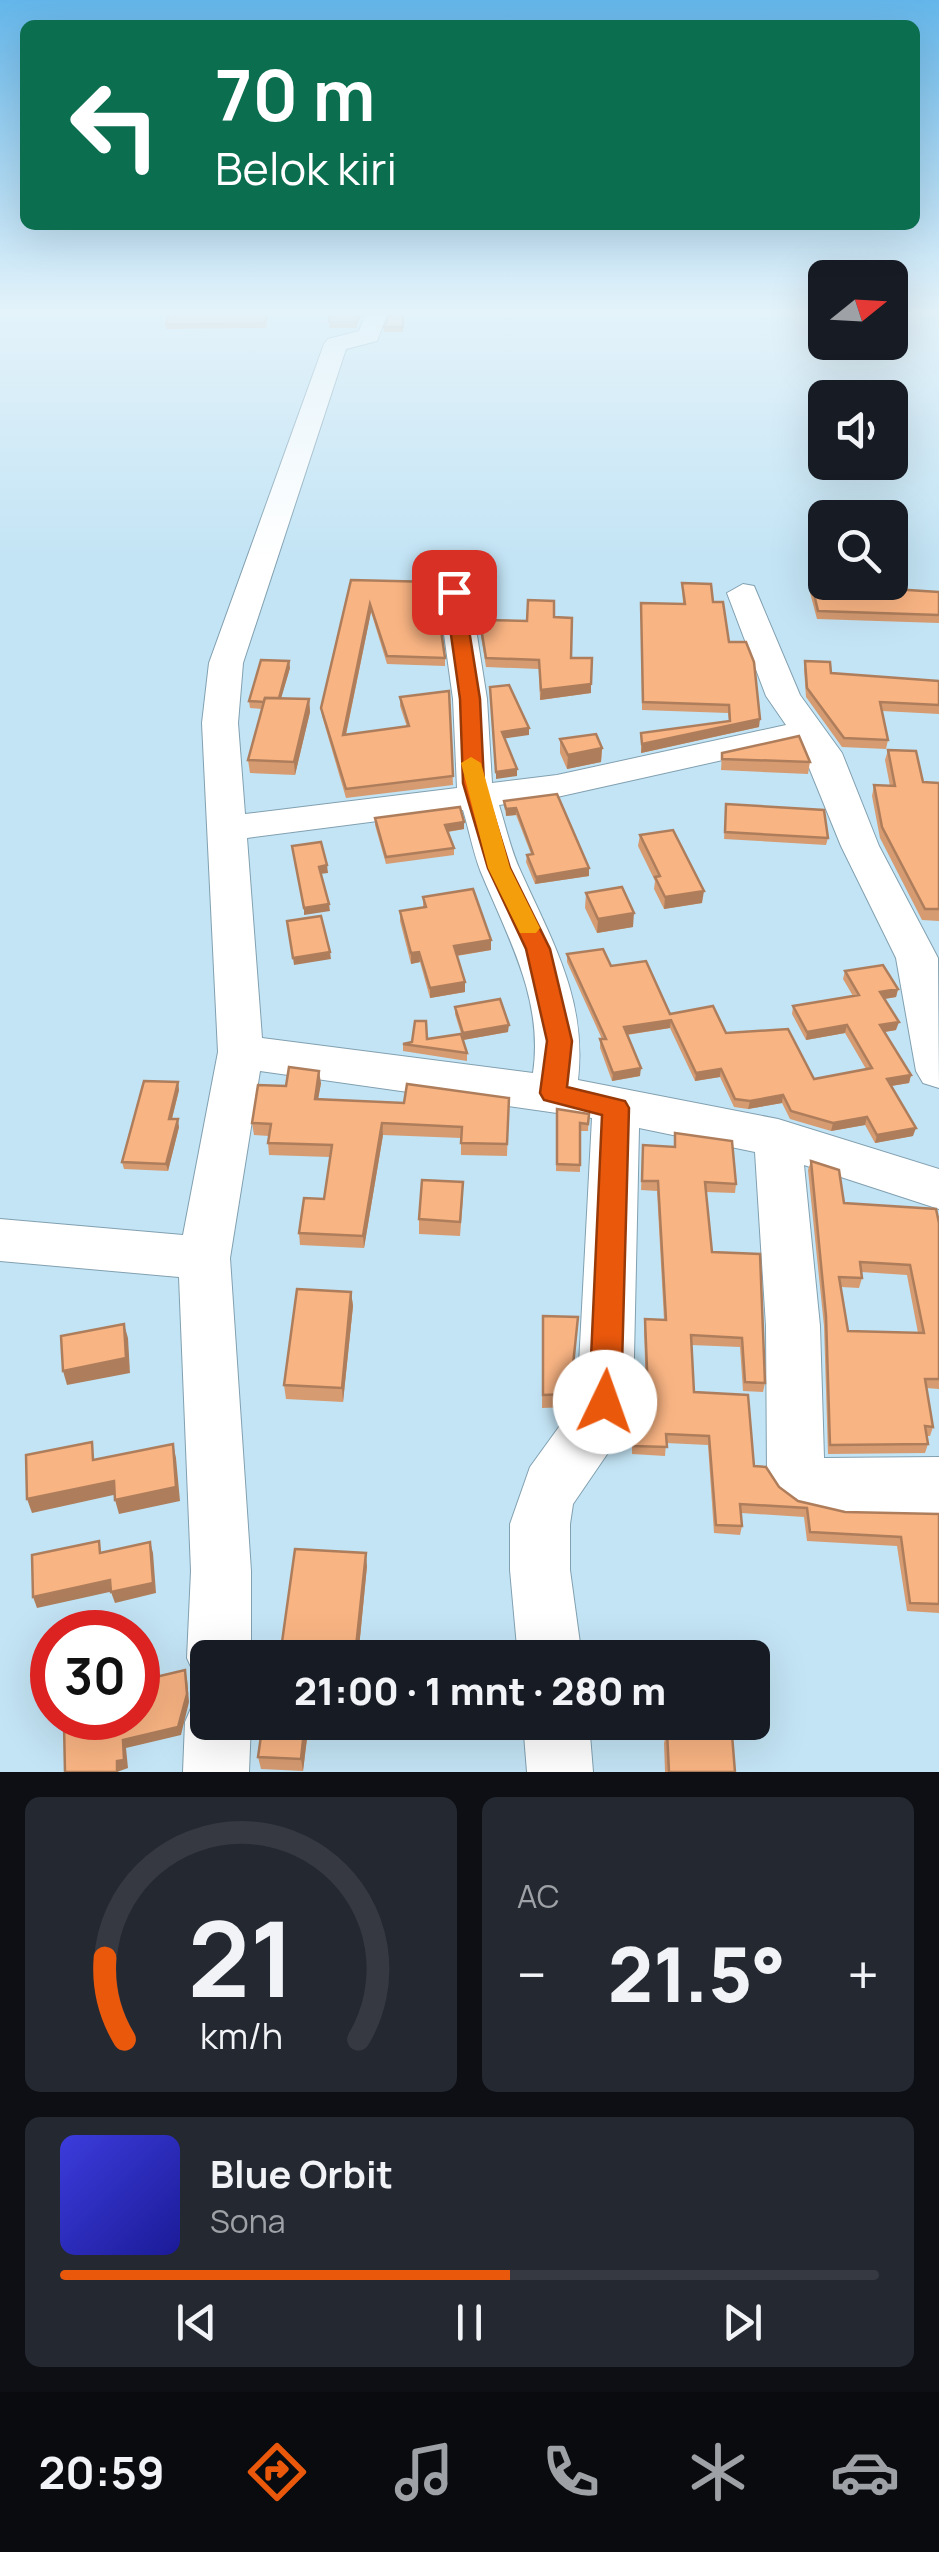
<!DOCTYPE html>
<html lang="id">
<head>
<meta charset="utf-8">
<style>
	body { margin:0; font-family:Manrope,sans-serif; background:#242831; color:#f1f3f6; height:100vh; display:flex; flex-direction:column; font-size:38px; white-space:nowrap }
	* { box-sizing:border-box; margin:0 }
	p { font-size:32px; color:#9ea1a6 }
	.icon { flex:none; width:55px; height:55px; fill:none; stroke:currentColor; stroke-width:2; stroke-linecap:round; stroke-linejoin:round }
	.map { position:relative; height:1772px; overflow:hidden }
	.drawer { display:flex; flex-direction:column; gap:25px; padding:25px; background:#0d0f14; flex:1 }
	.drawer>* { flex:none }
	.banner { position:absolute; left:20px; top:20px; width:900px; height:210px; border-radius:15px; box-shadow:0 10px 40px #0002; background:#0b6e4f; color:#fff; overflow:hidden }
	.needle { width:65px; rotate:72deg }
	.controls { position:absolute; left:808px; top:260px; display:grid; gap:20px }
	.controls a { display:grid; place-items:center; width:100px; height:100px; border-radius:15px; background:#171b24; box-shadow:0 10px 40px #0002; font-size:50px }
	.speed { position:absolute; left:30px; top:1610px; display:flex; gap:20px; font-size:50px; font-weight:700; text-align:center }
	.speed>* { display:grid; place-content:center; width:130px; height:130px; border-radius:50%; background:#171b24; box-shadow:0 10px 40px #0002; line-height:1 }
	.speed .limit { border:15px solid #d22; background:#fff; color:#111 }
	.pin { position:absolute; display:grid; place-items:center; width:85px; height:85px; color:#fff; margin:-42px; border-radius:20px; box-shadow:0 5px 15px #0006 }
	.me { position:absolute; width:110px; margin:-55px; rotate:3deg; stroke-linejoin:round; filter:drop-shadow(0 0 8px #0008) }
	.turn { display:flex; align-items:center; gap:35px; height:210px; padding:0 30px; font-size:45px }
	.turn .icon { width:130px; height:130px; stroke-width:2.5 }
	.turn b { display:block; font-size:70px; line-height:85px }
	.big { font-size:75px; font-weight:800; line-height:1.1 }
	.drawer .tile { flex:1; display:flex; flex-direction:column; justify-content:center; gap:15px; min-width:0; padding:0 35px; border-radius:15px; background:#242831 }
	.drawer .dial { align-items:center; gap:0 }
	.dial svg { height:260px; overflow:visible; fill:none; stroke:#363941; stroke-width:7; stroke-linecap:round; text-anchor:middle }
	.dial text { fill:#f1f3f6; stroke:none }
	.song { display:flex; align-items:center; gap:30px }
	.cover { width:120px; height:120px; border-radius:15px; background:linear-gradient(135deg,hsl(240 70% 55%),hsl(240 70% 35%)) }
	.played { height:10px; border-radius:5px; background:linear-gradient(90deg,#ea580c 55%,#363941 55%) }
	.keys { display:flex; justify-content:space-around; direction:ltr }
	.heat { display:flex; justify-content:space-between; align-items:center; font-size:55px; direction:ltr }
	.drawer .tiles { flex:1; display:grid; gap:25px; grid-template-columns:1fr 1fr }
	.tile:last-child { grid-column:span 2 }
	.trip { position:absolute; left:190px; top:1640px; width:580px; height:100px; border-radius:15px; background:#171b24; box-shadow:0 10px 40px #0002; font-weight:800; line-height:100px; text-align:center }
	.menu { display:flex; height:160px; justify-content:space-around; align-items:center; background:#090b0e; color:#9ea1a6 }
	.menu .icon { width:70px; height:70px }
	.menu .on { color:#ea580c }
	.menu b { font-size:45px; color:#f1f3f6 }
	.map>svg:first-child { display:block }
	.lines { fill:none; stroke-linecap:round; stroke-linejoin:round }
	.minor-casing { stroke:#81a0b0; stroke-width:2 }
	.minor { fill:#fff; fill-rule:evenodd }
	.wall { fill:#d69b71; fill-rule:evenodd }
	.shaded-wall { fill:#ae7e5c }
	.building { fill:#f9b483; stroke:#ae7e5c; stroke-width:2.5; fill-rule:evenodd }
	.route { fill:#ea580c; stroke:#983908; stroke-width:2.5 }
	.slow { fill:#f59e0b }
</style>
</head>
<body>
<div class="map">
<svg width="939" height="1772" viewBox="0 0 939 1772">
	<rect width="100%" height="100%" fill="#c3e4f5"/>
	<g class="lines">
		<g class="minor-casing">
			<g id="minor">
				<path d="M367,310H389L377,341L346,349L243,663L238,723L245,814L457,788L453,699L438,591L454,582L470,591L487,699L492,783L557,775L786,725L766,696L727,593L743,584L754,586L800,695L842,753L879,846L938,958L939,1088L923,1083L916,1071L896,958L841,846L799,743L557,797L499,805C506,827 511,851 521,872C553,943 587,1000 578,1080L778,1119L939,1169V1209L804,1165L820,1326L824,1458L939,1457V1513C885,1513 793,1535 767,1475L766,1326L755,1152L639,1128L633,1402L614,1444L573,1504L570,1524V1570L582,1658H518L510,1570V1524L530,1467L577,1402L592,1118L260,1071L230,1258L251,1571V1658H208V1685L197,1680L187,1658L191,1571L179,1277L0,1261V1219L183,1235L218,1052L202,723L209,663L324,344L328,339L359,331ZM463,810C469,830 473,851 480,870C507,936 544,999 533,1073L262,1038L247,838Z"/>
				<polygon points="208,1694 208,1722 251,1722 249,1772 183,1772 185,1722 195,1699"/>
				<polygon points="523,1722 589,1722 593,1772 527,1772"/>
			</g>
		</g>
		<use href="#minor" class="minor"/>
	</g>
	<g class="wall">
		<polygon points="169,310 269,310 266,328 166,329 166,324"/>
		<polygon points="330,310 364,310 356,328 329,328"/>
		<polygon points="403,310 403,332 384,332 384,327"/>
		<polygon points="351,580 445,658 445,666 387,664 371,612 346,735 407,727 400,706 400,697 449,691 453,785 346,798 322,716 321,708"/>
		<polygon points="811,581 939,592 939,623 817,619 809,589"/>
		<polygon points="682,583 713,602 759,727 641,753 641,733 729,721 728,713 642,710 641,603 683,604"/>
		<polygon points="474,585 486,585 483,620 527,621 554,617 571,658 591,693 540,700 539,669 486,667 474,593"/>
		<polygon points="289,661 290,668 281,698 309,699 310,712 295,775 250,773 248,760 262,709 250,708 249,701"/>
		<polygon points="805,661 831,673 939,681 939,714 882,711 888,740 886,749 842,747 806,697 804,669"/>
		<polygon points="560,739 602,748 601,762 567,769 560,753"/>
		<polygon points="888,750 923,782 939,783 939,921 922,920 880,838 872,796 874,785 890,786 885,760"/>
		<polygon points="722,753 810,762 808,774 721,770"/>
		<polygon points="557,794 589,868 589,876 535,884 526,862 527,855 531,854 516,815 506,816 504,801"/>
		<polygon points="726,804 828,838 826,845 724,839"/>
		<polygon points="375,818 464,829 448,832 454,848 454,855 386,864 375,825"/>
		<polygon points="640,835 702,903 664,909 654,889 655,881 638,846"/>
		<polygon points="586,893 633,927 597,933 585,908"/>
		<polygon points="423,897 491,950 457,956 465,982 465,992 430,998 420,962 411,964 400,921 400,911 423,907"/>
		<polygon points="567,954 611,966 670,1014 726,1033 814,1079 866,1069 845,1033 806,1040 792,1014 793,1006 853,996 843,979 845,971 898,989 896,997 884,999 896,1030 885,1032 911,1075 909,1083 891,1086 913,1136 875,1143 865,1125 831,1131 790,1119 782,1103 748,1109 734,1107 720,1077 695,1081 670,1028 627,1035 640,1076 612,1081 600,1048 600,1039 602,1039 567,962"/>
		<polygon points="455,1007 508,1032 463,1040 455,1014"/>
		<polygon points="427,1039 467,1053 467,1061 403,1051 403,1044"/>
		<polygon points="178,1082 179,1090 172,1119 179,1127 168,1171 124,1169 122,1162"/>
		<polygon points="321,1083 318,1099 404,1103 509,1098 507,1156 461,1155 461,1138 383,1135 364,1248 300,1245 299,1233 324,1199 330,1157 269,1155 268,1143 269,1136 254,1135 252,1123 286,1086"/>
		<polygon points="557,1109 589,1114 588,1131 580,1131 580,1172 556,1171"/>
		<polygon points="675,1133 736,1184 735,1193 706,1192 712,1252 765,1383 763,1392 743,1391 740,1347 691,1345 694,1392 754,1466 798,1501 845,1512 939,1514 939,1613 907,1611 897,1546 807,1541 804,1517 741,1513 742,1526 740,1535 714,1533 708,1445 666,1443 665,1456 632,1454 632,1406 646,1394 644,1328 645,1319 664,1320 657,1191 641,1190 643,1145 674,1147"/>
		<path d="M811,1161L844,1203L939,1223V1389L926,1388L933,1427L930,1436H927L928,1444L925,1453L828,1454L824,1326L808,1170ZM861,1272L907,1275L918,1333L848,1331L841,1287L859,1288L862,1278Z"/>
		<polygon points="463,1197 460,1236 419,1234 419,1219"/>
		<polygon points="351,1292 353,1306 343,1402 286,1399 284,1385"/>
		<polygon points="543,1316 578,1317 569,1407 542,1408"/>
		<polygon points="367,1566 358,1658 284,1655 282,1642"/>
		<polygon points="309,1722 303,1771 261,1769 258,1757"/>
		<polygon points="667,1731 735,1772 665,1772 664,1743"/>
	</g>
	<g class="shaded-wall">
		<polygon points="370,604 371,612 344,743 343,735"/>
		<polygon points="289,661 290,668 278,709 278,702"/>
		<polygon points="591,684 591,693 540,700 541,690"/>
		<polygon points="309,699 310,712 295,775 294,762"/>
		<polygon points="760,719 759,727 641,753 642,744"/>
		<polygon points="529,728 529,735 502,739 502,732"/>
		<polygon points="602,748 601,762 567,769 568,755"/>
		<polygon points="517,769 517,776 496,779 496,772"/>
		<polygon points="516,808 516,815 506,816 506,809"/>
		<polygon points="464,822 464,829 445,832 445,825"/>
		<polygon points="327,865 328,873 320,874 319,867"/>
		<polygon points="589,868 589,876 535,884 536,877"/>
		<polygon points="704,891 702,903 664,909 665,897"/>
		<polygon points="329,904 330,911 304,915 304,908"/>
		<polygon points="634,913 633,927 597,933 598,919"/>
		<polygon points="491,940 491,950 454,956 454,946"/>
		<polygon points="330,952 331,959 294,965 293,958"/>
		<polygon points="419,952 420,962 411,964 411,953"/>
		<polygon points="465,982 465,992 430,998 430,988"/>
		<polygon points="898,989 896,997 878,1000 880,992"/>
		<polygon points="671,1020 670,1028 624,1035 624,1027"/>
		<polygon points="899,1022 896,1030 878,1033 880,1025"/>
		<polygon points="509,1025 508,1032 463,1040 463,1033"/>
		<polygon points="847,1025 845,1033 806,1040 807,1032"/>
		<polygon points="641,1068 640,1076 612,1081 613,1073"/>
		<polygon points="721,1069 720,1077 695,1081 696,1073"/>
		<polygon points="319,1071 321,1083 316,1111 315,1099"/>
		<polygon points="911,1075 909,1083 885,1087 887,1079"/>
		<polygon points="178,1082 179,1090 170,1126 169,1119"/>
		<polygon points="783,1095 782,1103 748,1109 750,1101"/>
		<polygon points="867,1117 865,1125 831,1131 833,1123"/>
		<polygon points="178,1119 179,1127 168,1171 166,1164"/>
		<polygon points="382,1123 383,1135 364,1248 363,1236"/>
		<polygon points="916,1128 913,1136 875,1143 877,1135"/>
		<polygon points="351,1292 353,1306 343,1402 342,1388"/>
		<polygon points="124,1324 128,1338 130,1373 67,1385 63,1371"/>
		<polygon points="173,1444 176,1458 180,1501 119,1514 115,1500"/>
		<polygon points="114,1481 118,1494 32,1513 27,1499"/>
		<polygon points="150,1542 153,1553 156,1593 115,1603 111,1592"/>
		<polygon points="366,1553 367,1566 358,1658 356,1647"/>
		<polygon points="110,1580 114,1591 37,1608 33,1597"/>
		<polygon points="185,1670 187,1679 189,1702 181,1735 126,1748 128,1768 117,1772 117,1761 123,1740"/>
		<polygon points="305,1722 309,1722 303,1771 301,1759"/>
	</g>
	<g class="building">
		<polygon points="169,310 268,310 265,323 166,324"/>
		<polygon points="330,310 361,310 356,322 329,322"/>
		<polygon points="391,310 403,310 403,327 384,327"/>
		<polygon points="351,580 434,582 445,658 387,656 370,604 343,735 409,726 400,697 449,691 453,776 346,789 321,708"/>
		<polygon points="811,581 825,581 825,582 891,583 893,589 939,592 939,615 818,611"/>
		<polygon points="682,583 711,584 713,602 723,602 729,642 746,642 754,662 760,719 642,744 641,733 730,721 729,705 643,702 641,603 685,604"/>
		<polygon points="474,585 486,585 482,620 527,621 528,600 554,601 554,617 572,618 571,658 592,658 591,684 541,690 539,660 486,658"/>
		<polygon points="261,660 289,661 279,698 265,698 264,702 249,701"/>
		<polygon points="805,661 830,662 831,673 939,681 939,705 880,702 888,740 844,738 807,688"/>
		<polygon points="509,685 529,728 502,732 517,769 496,772 490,687"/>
		<polygon points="265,698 309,699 294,762 248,760"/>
		<polygon points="596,734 602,748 568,755 560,739"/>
		<polygon points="799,736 810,762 722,759 722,753"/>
		<polygon points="888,750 916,751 923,782 939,783 939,909 925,909 882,827 874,785 895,786"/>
		<polygon points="557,794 589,868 536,877 527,855 533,854 516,808 506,809 504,801"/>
		<polygon points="726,804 824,810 828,838 725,832"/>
		<polygon points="460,807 464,822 445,825 454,848 386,857 375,818"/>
		<polygon points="673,830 704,891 665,897 655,877 660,876 640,835"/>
		<polygon points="321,842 327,865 319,867 329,904 304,908 292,846"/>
		<polygon points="622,887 634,913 598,919 586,893"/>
		<polygon points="473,889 491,940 454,946 465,982 430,988 419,952 411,953 400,911 426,907 423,897"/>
		<polygon points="321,916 330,952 293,958 287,921"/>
		<polygon points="603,949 611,966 646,961 670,1014 713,1006 726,1033 788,1029 814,1079 872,1068 847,1025 807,1032 793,1006 859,995 845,971 883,965 898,989 880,992 899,1022 880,1025 911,1075 887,1079 916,1128 877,1135 867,1117 833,1123 791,1111 783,1095 750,1101 735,1099 721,1069 696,1073 671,1020 624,1027 641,1068 613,1073 600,1039 606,1039 567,954"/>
		<polygon points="500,999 509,1025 463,1033 455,1007"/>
		<polygon points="415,1021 426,1021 427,1039 461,1034 467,1053 403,1044 412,1042"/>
		<polygon points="289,1067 319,1071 315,1099 404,1103 407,1084 509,1098 507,1144 461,1143 462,1127 382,1123 363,1236 299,1233 304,1198 324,1199 332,1145 268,1143 271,1124 252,1123 258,1085 286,1086"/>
		<polygon points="144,1081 178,1082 169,1119 178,1119 166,1164 122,1162"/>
		<polygon points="557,1109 589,1114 588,1124 580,1123 580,1165 557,1164"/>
		<polygon points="675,1133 732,1141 736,1184 705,1182 712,1252 760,1254 765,1383 745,1382 742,1338 691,1335 694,1392 748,1395 754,1466 766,1467 779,1487 798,1501 845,1512 939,1514 939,1604 910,1603 901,1537 810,1532 807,1508 740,1504 742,1526 716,1525 709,1436 666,1434 667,1447 633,1446 632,1406 638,1394 648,1394 645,1319 666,1320 658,1181 642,1181 643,1145 675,1147"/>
		<path d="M811,1161L839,1170L844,1203L936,1209L939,1223V1379H925L933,1427L925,1426L928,1444L830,1445L826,1316ZM860,1262L910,1265L924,1333L848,1331L839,1277L862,1278Z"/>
		<polygon points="422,1180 463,1182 460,1222 419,1219"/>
		<polygon points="297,1289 351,1292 342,1388 284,1385"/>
		<polygon points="543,1316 578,1317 570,1394 543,1395"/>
		<polygon points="124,1324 126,1358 63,1371 61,1336"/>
		<polygon points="92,1442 93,1460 173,1444 176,1487 115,1500 114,1481 27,1499 26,1455"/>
		<polygon points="99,1541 100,1553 150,1542 153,1583 111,1592 110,1580 33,1597 32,1555"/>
		<polygon points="295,1549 366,1553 356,1647 282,1642"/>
		<polygon points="185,1670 187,1694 178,1727 123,1740 124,1760 117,1761 117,1772 65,1772 64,1724 93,1718 138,1718 138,1707 144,1706 143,1680"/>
		<polygon points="263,1722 305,1722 301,1759 258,1757"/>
		<polygon points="667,1731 732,1735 735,1772 669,1772"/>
	</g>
	<linearGradient id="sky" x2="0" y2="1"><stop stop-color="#64b6ea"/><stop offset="0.56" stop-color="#e4f3fa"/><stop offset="1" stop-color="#e4f3fa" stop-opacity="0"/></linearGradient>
	<rect width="939" height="558" fill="url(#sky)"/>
	<polygon class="route" points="454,586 463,592 480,699 484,783 510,868 550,949 572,1041 567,1087 625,1101 629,1108 621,1402 616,1412 605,1417 594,1412 589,1402 602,1115 544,1100 540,1093 547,1041 526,949 488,868 463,783 460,699 445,592"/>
	<polygon class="slow" points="471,757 481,763 510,868 540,928 536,933 520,933 488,868 461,763"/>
</svg>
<div class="controls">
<a><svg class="needle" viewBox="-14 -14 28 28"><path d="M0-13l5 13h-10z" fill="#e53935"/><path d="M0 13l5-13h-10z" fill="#9ea1a6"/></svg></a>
<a><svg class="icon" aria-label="sound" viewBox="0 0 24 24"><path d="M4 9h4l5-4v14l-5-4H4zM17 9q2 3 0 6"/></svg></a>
<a><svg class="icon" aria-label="search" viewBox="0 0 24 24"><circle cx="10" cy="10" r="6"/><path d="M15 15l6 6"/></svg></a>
</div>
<div class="speed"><div class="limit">30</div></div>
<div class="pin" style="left:454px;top:592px;background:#d93025"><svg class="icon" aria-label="arrive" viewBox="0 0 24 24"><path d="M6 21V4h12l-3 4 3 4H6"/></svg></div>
<svg class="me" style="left:605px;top:1402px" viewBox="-20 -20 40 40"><circle r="19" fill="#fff"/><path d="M0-13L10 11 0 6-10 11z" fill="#ea580c"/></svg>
<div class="trip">21:00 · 1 mnt · 280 m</div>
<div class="banner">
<div class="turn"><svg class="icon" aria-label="left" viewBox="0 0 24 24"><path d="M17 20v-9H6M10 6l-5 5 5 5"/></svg><div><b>70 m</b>Belok kiri</div></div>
</div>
</div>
<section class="drawer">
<div class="tiles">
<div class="tile dial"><svg viewBox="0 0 100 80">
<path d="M14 69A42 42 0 1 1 86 69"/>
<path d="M14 69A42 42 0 0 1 8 44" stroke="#ea580c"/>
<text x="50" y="56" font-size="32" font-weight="700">21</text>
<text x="50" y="72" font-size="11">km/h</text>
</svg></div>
<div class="tile"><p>AC</p>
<div class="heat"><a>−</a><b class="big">21.5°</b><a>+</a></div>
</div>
<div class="tile">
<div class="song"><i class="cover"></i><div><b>Blue Orbit</b><p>Sona</p></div></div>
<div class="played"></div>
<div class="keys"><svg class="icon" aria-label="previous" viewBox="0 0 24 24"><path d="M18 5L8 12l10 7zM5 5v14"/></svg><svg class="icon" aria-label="pause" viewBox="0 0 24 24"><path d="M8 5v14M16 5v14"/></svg><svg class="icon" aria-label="next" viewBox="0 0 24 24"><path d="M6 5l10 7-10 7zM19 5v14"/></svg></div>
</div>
</div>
</section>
<nav class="menu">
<b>20:59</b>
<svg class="icon on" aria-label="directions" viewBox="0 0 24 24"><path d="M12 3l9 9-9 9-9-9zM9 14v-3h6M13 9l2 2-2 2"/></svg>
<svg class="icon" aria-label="music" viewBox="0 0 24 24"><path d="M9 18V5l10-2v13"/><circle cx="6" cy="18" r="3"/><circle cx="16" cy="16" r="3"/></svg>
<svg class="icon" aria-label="phone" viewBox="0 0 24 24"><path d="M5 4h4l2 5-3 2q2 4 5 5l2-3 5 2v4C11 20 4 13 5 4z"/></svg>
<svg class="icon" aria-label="climate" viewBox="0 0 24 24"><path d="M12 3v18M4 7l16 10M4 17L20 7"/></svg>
<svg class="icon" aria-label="car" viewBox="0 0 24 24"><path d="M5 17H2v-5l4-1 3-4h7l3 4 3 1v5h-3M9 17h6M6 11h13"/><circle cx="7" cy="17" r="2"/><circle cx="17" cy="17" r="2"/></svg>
</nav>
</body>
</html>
